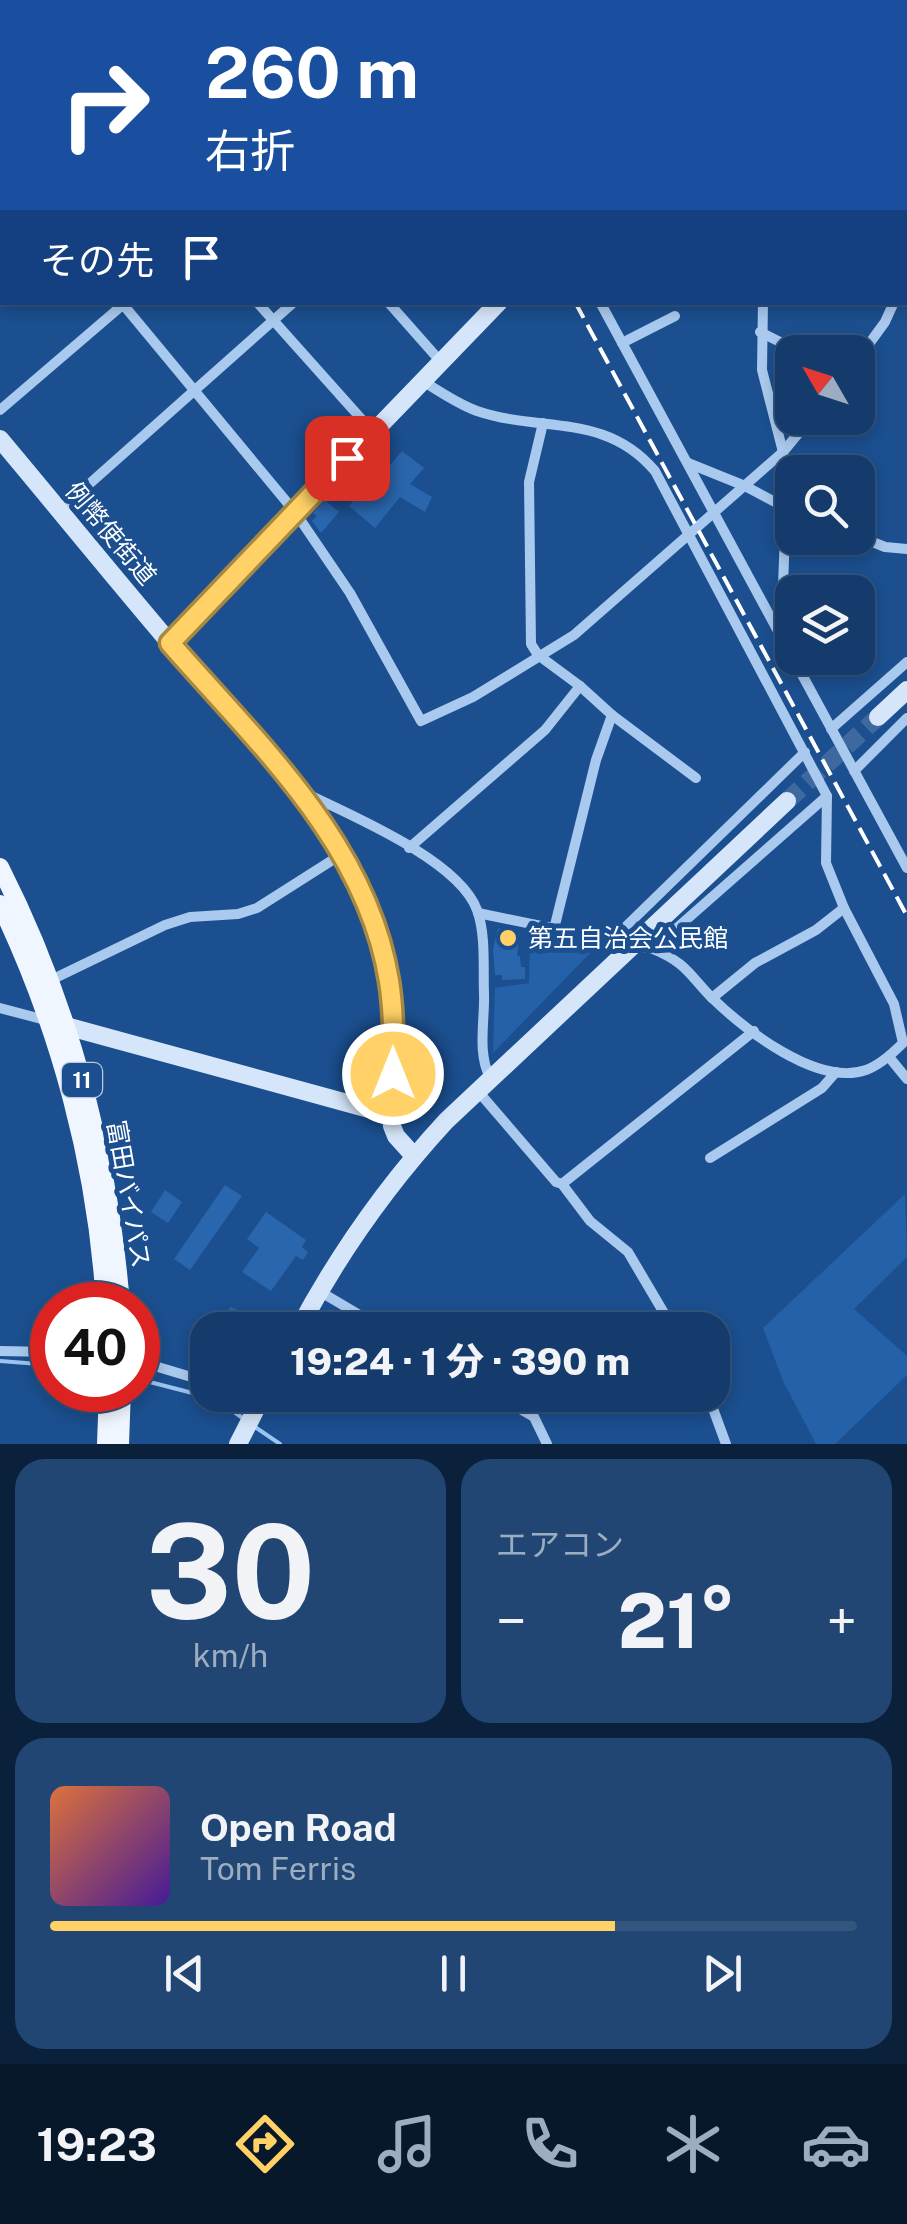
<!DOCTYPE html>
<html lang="ja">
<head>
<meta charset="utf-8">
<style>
	body { margin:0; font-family:"Public Sans","Noto Sans JP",sans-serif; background:#214673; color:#f1f3f6; height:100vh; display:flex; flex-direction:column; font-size:38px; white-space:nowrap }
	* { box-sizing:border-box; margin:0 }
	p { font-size:32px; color:#9dadc1 }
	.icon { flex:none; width:55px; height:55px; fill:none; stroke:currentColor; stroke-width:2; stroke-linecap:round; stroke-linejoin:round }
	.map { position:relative; height:1444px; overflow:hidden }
	.panel { display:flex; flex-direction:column; gap:15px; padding:15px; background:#0b203b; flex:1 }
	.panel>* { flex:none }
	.guide { position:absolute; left:0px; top:0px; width:908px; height:305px; box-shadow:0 5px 15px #0003,0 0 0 2px #33557e; background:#1a4fa0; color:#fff; overflow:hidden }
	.needle { width:65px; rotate:309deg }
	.buttons { position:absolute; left:775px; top:335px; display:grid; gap:20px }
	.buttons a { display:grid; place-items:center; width:100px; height:100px; border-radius:20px; background:#143b6b; box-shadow:0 5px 15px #0003,0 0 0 2px #33557e; font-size:50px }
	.speed { position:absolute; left:30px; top:1282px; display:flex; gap:20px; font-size:50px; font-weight:700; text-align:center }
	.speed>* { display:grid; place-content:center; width:130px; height:130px; border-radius:50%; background:#143b6b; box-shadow:0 5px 15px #0003,0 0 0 2px #33557e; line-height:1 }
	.speed .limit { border:15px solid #d22; background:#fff; color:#111 }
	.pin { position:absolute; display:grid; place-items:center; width:85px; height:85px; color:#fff; margin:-42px; border-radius:20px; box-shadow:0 5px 15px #0006 }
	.me { position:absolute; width:110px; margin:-55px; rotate:0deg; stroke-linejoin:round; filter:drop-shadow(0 0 8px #0008) }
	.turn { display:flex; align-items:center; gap:35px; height:210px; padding:0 40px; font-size:45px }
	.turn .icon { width:130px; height:130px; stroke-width:2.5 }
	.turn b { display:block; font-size:70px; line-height:85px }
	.then { display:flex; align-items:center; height:95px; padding:0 40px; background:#0003; gap:20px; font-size:38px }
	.big { font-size:75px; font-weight:800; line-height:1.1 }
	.panel .widget { flex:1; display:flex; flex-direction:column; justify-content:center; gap:15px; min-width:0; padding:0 35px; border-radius:30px; background:#214673 }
	.panel .dial { align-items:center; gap:0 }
	.dial b { font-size:130px; line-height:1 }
	.song { display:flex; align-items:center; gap:30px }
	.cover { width:120px; height:120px; border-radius:15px; background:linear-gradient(135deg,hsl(20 70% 55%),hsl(260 70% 35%)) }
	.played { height:10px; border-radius:5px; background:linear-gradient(90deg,#ffd166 70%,#33557e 70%) }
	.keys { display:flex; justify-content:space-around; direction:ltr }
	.heat { display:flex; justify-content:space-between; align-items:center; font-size:55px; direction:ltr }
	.panel .tiles { flex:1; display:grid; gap:15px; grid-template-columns:1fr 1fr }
	.widget:last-child { grid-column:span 2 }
	.trip { position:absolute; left:190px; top:1312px; width:540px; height:100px; border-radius:30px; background:#143b6b; box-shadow:0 5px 15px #0003,0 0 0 2px #33557e; font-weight:800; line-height:100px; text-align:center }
	.tabs { display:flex; height:160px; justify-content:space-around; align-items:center; background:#08182b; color:#9dadc1 }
	.tabs .icon { width:70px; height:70px }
	.tabs .current { color:#ffd166 }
	.tabs b { font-size:45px; color:#f1f3f6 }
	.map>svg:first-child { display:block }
	.green { fill:#2461a8 }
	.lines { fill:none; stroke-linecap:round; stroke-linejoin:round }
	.stream { stroke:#9cc4f0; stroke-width:4 }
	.building { fill:#2a66ad }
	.secondary-tunnel { stroke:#3d69a0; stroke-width:18; stroke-dasharray:18 9; stroke-linecap:butt }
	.street { stroke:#a9c9ee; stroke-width:10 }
	.secondary { stroke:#d6e6fa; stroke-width:18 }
	.primary { stroke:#f0f6ff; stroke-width:18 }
	.rail { stroke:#fff; stroke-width:4; stroke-dasharray:18 8; stroke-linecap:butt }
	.route-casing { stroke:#a68842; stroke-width:25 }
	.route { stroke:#ffd166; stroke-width:18 }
	.poi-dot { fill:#ffd166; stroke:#1b4f8f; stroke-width:4 }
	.labels { text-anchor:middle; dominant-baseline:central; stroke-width:10; stroke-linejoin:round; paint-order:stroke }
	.shield { fill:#1b4f8f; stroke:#bbcadd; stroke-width:2.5 }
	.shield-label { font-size:22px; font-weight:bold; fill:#fff }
	.street-label { font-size:25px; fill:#fff; stroke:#1b4f8f }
	.poi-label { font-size:25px; fill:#fff; stroke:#1b4f8f; text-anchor:start }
</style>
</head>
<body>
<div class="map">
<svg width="907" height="1444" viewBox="0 0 907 1444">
	<rect width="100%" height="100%" fill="#1b4f8f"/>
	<g class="green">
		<polygon points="530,934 595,948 493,1053 495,988 529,983"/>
		<polygon points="905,1194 907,1257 854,1309 907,1356 907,1375 835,1444 816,1444 783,1381 763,1328"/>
	</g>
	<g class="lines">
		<g class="stream">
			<polyline points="0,1361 52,1365"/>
			<polyline points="138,1379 216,1399 244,1419"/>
			<polyline points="255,1427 280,1444"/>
		</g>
	</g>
	<g class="building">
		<polygon points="339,418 356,431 333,456 318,444"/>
		<polygon points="402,451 424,468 410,484 432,497 425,512 400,497 375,528 349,506 361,491 365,495"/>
		<polygon points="325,500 339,512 321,533 312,521 317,516 313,513"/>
		<polygon points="498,928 520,934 517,956 520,956 521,967 525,967 525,979 502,980 502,975 495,975 493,949"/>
		<polygon points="225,1185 242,1196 190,1270 174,1259"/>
		<polygon points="165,1190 182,1202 168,1223 151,1212"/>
		<polygon points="266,1212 306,1240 302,1247 308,1252 303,1260 296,1256 271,1291 242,1272 259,1248 247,1239"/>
		<polygon points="230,1307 243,1312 236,1330 221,1330"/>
	</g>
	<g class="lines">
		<polyline class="secondary-tunnel" points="787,801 878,717"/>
		<g class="street">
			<polyline points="117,0 119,2"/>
			<polyline points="398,0 399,2"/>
			<polyline points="439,0 440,2"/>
			<polyline points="134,2 137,0"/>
			<polyline points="297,2 300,0"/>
			<polyline points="668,2 670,0"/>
			<polyline points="728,2 730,0"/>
			<polyline points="879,2 881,0"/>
			<polyline points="0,121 2,119"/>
			<polyline points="0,154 2,157"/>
			<polyline points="905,166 907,160"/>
			<polyline points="905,217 907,217"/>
			<polyline points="0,265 2,263"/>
			<polyline points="905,274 907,269"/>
			<polyline points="121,302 295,512 350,593 421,721 473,697 574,635 783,452 811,418"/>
			<polyline points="257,302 373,432"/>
			<polyline points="388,302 441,362"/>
			<polyline points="600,302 792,657"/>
			<polyline points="763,302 762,370 783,452 786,508 782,611 776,627"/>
			<polyline points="760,332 800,352"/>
			<polyline points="622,343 675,316"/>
			<polyline points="858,359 885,322 894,302"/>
			<path d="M423,381C440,392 458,404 477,411C542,433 605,412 655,471L827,796L826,863L844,908L894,1004L903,1043C892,1054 880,1065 866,1070C817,1087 744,1029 711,997C688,973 686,963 653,949L478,913"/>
			<polyline points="0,410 126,302"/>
			<polyline points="688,463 745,486 790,510"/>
			<polyline points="60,510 294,302"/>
			<polyline points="858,536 885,547 907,549"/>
			<polyline points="793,658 907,868"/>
			<polyline points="580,686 612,715 696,778"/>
			<polyline points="831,729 907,662"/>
			<polyline points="854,771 907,718"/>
			<path d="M303,792C350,815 459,860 477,910C486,934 483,968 484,994C485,1019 477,1054 490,1077"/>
			<polyline points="409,848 545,730 580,686 538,655 531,644 529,482 543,423"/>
			<polyline points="554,929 596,760 612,715"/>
			<polyline points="610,942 805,752"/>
			<polyline points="653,949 827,796"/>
			<polyline points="51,980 165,925 190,917 238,914 257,908 342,854"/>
			<polyline points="712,998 755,963 816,930 844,908"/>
			<polyline points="0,1008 49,1021"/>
			<polyline points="889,1057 907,1079"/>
			<polyline points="477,1090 556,1182 562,1184 590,1221 628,1252 674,1330"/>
			<polyline points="710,1158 822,1088 836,1072"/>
			<polyline points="562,1184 754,1031"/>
			<polyline points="319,1291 385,1330"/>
			<polyline points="0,1351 52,1352"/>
			<polyline points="138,1361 208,1382"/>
			<polyline points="243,1395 259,1402"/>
			<polyline points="496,1395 534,1417 547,1444"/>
			<polyline points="708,1395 726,1444"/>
		</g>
		<g class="secondary">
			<polyline points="792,2 795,0"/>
			<path d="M0,439C57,507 113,576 170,643C256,743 349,828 384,960C400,1018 385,1071 392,1126L396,1136L414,1156"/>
			<polyline points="170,643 499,302"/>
			<polyline points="878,717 907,690"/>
			<polyline points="55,1023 391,1115"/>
			<path d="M298,1330C339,1253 387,1185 446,1121L787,801"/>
			<polyline points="238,1444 263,1395"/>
		</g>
		<g class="primary">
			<path d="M0,867C69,1003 109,1153 121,1305"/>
			<path d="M0,904C60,1029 97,1167 105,1305"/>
			<polyline points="106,1444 108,1390"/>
			<polyline points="120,1444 122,1390"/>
		</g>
		<g class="rail">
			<polyline points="420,0 421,2"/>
			<polyline points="575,302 907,916"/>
		</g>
	</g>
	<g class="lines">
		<g class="route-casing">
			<path id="route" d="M347,458L170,643C257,743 367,843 389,981C394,1012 394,1043 393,1074"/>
		</g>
		<use href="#route" class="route"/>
	</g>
	<circle class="poi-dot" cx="508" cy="938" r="10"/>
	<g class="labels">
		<rect class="shield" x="62" y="1063" width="40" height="34" rx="8"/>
		<g class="shield-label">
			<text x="82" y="1080">11</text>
		</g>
		<g class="street-label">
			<text transform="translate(111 533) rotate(50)">例幣使街道</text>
			<text transform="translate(129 1194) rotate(80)">富田バイパス</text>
		</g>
		<g class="poi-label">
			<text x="528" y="938">第五自治会公民館</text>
		</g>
	</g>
</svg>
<div class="buttons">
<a><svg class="needle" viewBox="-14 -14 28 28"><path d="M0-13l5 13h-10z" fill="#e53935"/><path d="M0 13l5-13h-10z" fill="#9dadc1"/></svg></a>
<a><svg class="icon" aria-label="search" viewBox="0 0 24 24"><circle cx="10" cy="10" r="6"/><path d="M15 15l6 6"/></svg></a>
<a><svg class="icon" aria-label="layers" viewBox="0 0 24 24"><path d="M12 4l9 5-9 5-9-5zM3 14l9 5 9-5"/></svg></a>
</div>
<div class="speed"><div class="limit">40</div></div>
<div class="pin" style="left:347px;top:458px;background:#d93025"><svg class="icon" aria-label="arrive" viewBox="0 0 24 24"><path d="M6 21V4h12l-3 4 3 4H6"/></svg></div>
<svg class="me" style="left:393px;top:1074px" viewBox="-20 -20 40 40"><circle r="17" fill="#ffd166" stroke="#fff" stroke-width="3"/><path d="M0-11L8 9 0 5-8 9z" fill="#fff"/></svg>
<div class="trip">19:24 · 1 分 · 390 m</div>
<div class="guide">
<div class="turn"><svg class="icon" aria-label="right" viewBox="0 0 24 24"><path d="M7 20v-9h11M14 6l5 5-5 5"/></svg><div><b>260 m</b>右折</div></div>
<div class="then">その先<svg class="icon" aria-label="arrive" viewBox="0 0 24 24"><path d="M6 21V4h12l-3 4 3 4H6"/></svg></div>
</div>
</div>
<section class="panel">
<div class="tiles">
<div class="widget dial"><b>30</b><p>km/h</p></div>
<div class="widget"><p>エアコン</p>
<div class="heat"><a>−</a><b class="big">21°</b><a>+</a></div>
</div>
<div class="widget">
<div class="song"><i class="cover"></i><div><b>Open Road</b><p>Tom Ferris</p></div></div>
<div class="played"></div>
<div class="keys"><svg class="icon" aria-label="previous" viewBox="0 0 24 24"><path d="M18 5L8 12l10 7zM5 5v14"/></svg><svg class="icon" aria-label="pause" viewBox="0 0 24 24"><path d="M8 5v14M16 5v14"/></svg><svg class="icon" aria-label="next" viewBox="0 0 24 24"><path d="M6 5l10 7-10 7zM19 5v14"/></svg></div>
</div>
</div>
</section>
<nav class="tabs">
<b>19:23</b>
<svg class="icon current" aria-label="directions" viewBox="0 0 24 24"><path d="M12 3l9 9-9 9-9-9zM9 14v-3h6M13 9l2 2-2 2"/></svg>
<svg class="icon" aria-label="music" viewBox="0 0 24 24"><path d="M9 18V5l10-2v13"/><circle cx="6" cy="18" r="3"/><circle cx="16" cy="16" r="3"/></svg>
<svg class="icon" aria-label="phone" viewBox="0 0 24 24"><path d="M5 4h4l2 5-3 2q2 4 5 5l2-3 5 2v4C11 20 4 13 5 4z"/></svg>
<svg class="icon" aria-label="climate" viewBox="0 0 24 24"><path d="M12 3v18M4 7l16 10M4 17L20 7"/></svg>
<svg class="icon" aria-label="car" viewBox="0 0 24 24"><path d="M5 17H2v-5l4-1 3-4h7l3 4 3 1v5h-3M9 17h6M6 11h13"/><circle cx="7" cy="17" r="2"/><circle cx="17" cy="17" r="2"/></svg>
</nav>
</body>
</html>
